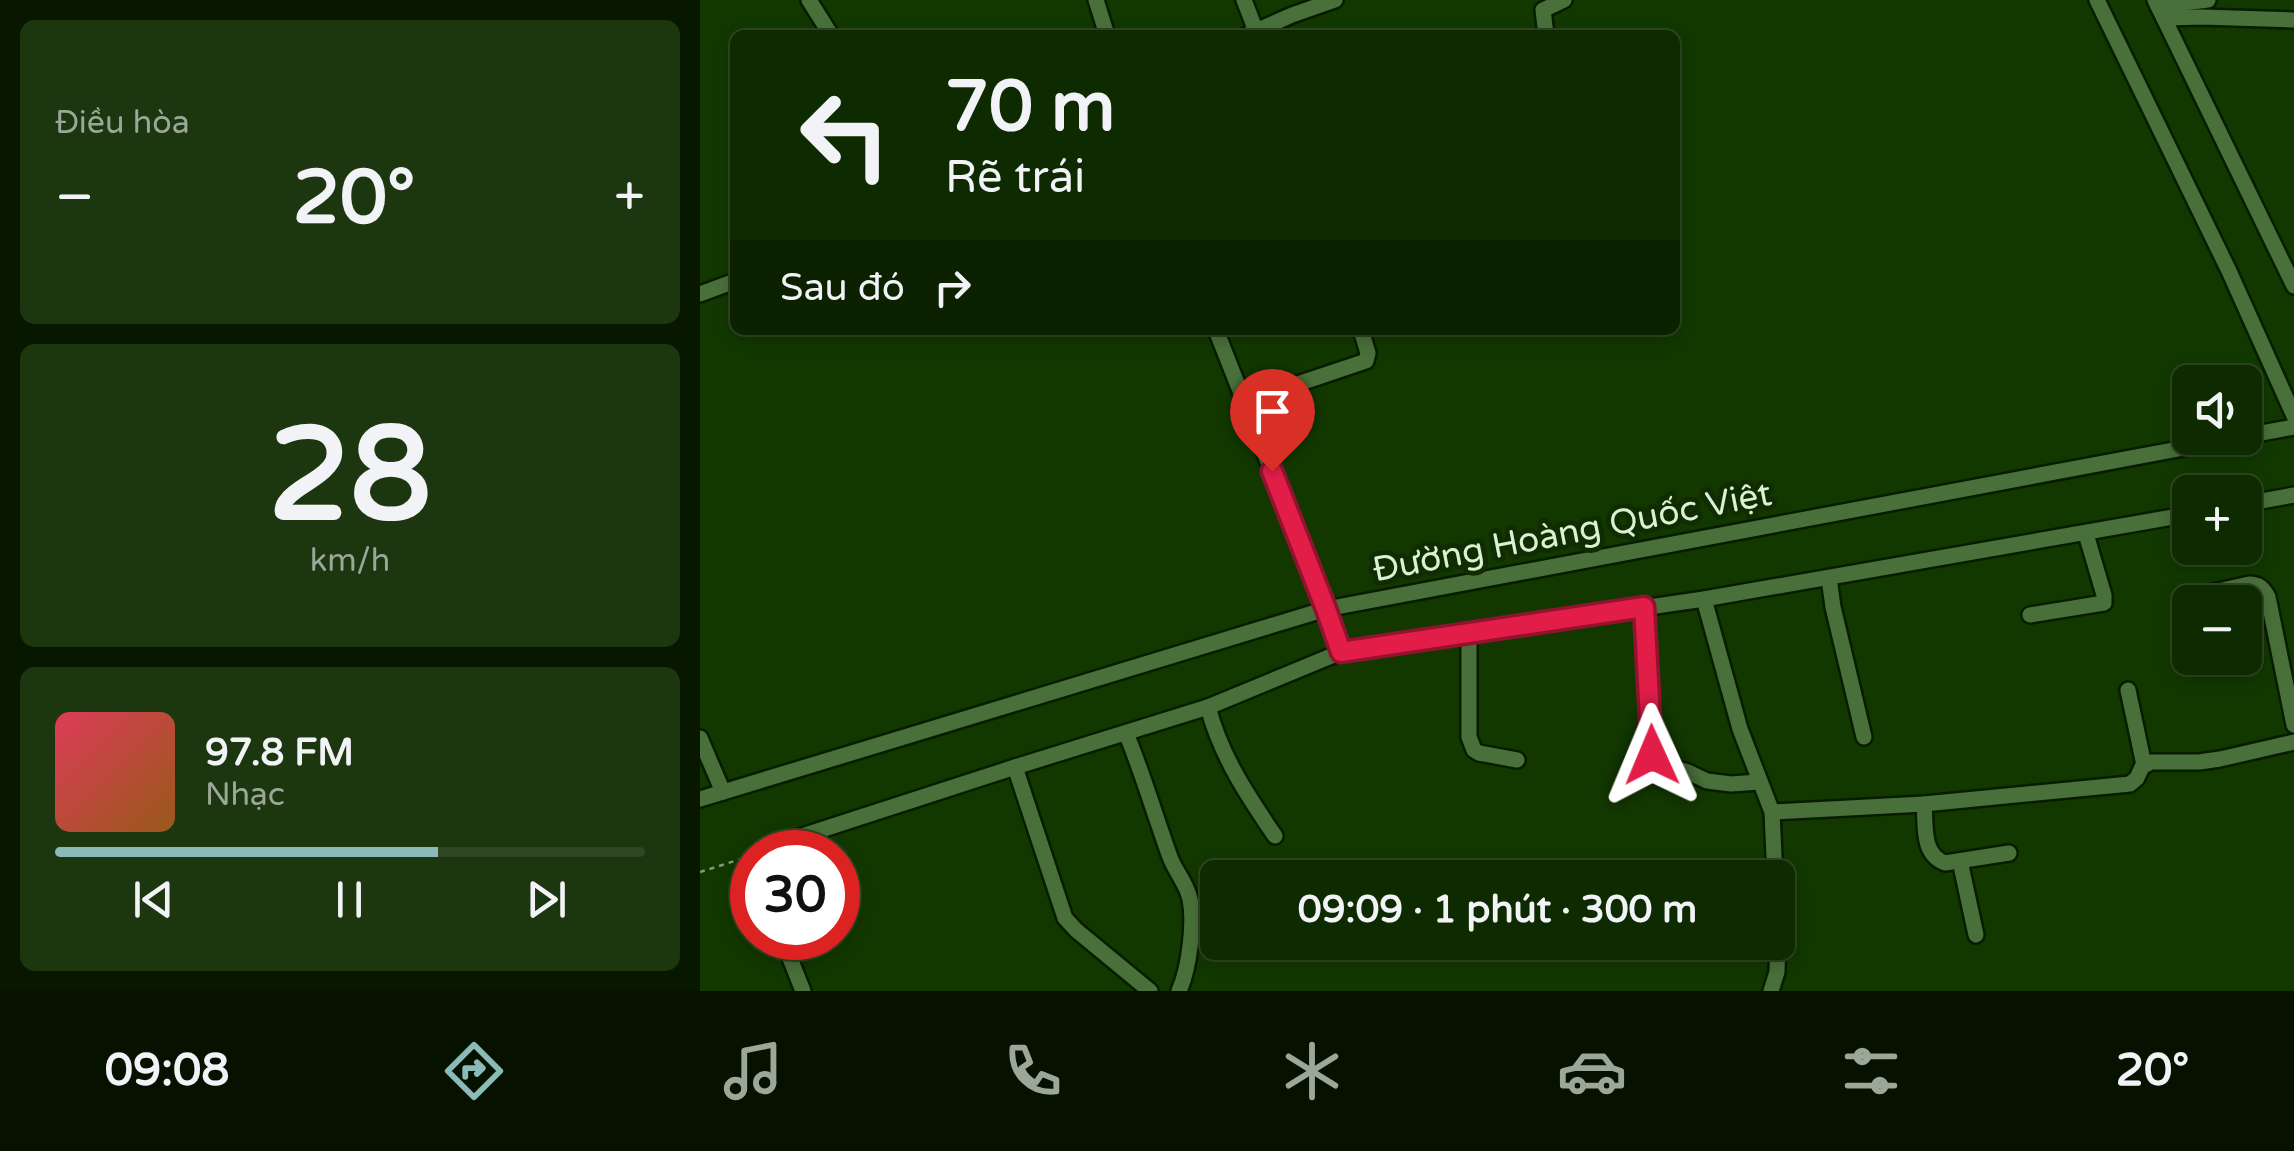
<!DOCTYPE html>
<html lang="vi">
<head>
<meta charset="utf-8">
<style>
	body { margin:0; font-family:"Varela Round",sans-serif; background:#1c360f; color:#f1f3f6; height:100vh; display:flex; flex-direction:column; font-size:38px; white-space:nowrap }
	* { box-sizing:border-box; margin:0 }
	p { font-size:32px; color:#9ba799 }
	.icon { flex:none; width:55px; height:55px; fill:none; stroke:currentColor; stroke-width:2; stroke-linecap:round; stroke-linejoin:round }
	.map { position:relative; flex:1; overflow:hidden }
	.side { display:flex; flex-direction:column; gap:20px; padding:20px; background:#081700; width:700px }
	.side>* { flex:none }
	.top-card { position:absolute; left:30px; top:30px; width:950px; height:305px; border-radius:15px; box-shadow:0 5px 15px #0003,0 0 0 2px #2e4622; background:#0e2a00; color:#f1f3f6; overflow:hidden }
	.fabs { position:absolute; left:1472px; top:365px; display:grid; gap:20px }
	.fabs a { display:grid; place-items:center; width:90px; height:90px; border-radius:15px; background:#0e2a00; box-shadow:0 5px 15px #0003,0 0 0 2px #2e4622; font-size:50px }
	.speed { position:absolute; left:30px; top:830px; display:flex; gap:20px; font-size:50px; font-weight:700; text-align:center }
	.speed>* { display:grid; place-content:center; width:130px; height:130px; border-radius:50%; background:#0e2a00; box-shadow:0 5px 15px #0003,0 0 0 2px #2e4622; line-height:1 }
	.speed .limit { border:15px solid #d22; background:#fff; color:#111 }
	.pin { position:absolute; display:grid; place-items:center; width:85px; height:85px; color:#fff; margin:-102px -42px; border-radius:50% 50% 50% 0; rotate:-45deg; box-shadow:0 0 10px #0007 }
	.pin .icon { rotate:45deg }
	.me { position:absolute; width:110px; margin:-55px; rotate:359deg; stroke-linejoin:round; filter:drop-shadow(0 0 8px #0008) }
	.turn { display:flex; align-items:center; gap:35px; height:210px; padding:0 50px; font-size:45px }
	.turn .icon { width:130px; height:130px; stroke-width:2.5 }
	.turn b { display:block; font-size:70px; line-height:85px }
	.then { display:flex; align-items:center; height:95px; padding:0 50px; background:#0003; gap:20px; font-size:38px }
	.big { font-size:75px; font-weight:700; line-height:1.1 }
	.side .tile { flex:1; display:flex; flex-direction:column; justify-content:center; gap:15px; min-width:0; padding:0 35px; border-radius:15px; background:#1c360f }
	.side .dial { align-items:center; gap:0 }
	.dial b { font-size:130px; line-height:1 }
	.song { display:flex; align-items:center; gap:30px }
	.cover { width:120px; height:120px; border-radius:15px; background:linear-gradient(135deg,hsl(350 70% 55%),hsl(30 70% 35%)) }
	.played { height:10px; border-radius:5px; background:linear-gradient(90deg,#8bbbb9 65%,#2e4622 65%) }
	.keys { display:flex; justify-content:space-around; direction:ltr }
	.heat { display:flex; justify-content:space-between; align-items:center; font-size:55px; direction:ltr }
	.trip { position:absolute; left:500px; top:860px; width:595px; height:100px; border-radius:15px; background:#0e2a00; box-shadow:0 5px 15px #0003,0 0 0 2px #2e4622; font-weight:700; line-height:100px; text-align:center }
	.menu { display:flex; height:160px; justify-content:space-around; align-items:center; background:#061100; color:#9ba799 }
	.menu .icon { width:70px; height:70px }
	.menu .selected { color:#8bbbb9 }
	.menu b { font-size:45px; color:#f1f3f6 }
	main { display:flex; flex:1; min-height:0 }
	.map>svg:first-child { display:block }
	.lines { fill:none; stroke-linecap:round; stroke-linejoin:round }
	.minor-casing { stroke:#081c02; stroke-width:20 }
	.path { stroke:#7d9b70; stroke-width:2.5; stroke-dasharray:5 5; stroke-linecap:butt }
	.minor { stroke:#49703a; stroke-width:15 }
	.route-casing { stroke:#92132f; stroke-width:25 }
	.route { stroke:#e11d48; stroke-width:18 }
	.labels { text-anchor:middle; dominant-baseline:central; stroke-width:10; stroke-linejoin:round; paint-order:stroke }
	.street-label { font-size:35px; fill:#daf1d2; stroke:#0f2c03 }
</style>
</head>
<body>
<main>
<section class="side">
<div class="tile"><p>Điều hòa</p>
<div class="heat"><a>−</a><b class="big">20°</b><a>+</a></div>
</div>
<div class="tile dial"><b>28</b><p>km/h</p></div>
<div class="tile">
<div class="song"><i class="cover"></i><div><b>97.8 FM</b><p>Nhạc</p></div></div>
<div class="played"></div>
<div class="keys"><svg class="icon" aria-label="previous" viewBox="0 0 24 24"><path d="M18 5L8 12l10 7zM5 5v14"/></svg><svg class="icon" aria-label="pause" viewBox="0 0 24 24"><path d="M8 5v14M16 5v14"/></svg><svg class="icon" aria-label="next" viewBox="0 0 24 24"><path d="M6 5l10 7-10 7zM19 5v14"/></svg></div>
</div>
</section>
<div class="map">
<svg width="1594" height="991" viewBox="0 0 1594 991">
	<rect width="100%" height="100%" fill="#123800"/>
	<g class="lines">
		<g class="minor-casing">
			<g id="minor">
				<polyline points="109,0 131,35"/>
				<polyline points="396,0 407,35"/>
				<polyline points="544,0 556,31"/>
				<polyline points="1397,0 1529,271 1594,416"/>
				<polyline points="1455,0 1594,286"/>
				<polyline points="1458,6 1508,0"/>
				<polyline points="1464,18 1502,17 1594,20"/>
				<polyline points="547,35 592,15 635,0"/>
				<polyline points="846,35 843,10 864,0"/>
				<polyline points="0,294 35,281"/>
				<polyline points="516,330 626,609 641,652 1004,599 1490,514"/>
				<polyline points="544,402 666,361 668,353 661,330"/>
				<polyline points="1545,436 1594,427"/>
				<polyline points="1545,504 1594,495"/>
				<polyline points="1129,578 1133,607 1164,737"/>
				<path d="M1500,595L1549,584C1559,584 1563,588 1568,597L1594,725"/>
				<polyline points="1004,599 1040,729 1072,812 1075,878"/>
				<polyline points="944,607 952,755 955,762 988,772 1007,781 1031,784 1059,782"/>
				<polyline points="1330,615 1404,603 1404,595 1386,534"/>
				<polyline points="769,632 769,737 774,750 779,753 817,760"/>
				<polyline points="1428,690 1444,765"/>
				<path d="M508,707C521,756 547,795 575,836"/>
				<path d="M426,733C443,774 455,816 470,857C475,871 487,884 490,899C495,923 489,969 479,991"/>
				<polyline points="0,738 23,792"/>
				<polyline points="315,767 365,918 376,930 450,991"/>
				<polyline points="0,799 626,609 1537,438"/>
				<path d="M1224,804C1226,825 1221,854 1245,863L1309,853"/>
				<polyline points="1072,812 1224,804 1430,784 1437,778 1442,767 1451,762 1499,762 1520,759 1594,742"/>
				<polyline points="57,852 62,849 315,767 508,707 641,652"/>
				<polyline points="1260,861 1276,935"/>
				<polyline points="82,938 103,991"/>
				<polyline points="1071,991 1077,972 1078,937"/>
			</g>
		</g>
		<polyline class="path" points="0,872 41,859"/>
		<use href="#minor" class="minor"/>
	</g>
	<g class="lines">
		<g class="route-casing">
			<polyline id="route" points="572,471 626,609 641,652 944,607 952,755"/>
		</g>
		<use href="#route" class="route"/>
	</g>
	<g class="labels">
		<g class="street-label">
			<text transform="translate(872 532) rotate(-11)">Đường Hoàng Quốc Việt</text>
		</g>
	</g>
</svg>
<div class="fabs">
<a><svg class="icon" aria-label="sound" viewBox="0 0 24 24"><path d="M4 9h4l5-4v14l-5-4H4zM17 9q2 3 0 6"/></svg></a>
<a>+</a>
<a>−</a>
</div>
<div class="speed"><div class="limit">30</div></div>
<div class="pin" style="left:572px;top:471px;background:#d93025"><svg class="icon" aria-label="arrive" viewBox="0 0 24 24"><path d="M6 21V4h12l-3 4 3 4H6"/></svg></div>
<svg class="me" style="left:952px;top:755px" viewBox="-20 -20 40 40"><path d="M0-17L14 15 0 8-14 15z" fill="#e11d48" stroke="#fff" stroke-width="4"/></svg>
<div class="trip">09:09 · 1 phút · 300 m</div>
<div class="top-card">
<div class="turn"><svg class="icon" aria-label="left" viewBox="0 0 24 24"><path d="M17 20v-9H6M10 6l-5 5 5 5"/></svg><div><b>70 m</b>Rẽ trái</div></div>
<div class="then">Sau đó<svg class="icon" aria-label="right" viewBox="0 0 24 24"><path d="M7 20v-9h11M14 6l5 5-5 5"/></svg></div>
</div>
</div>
</main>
<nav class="menu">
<b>09:08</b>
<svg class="icon selected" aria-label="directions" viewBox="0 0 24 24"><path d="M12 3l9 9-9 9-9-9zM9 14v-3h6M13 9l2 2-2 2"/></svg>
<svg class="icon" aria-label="music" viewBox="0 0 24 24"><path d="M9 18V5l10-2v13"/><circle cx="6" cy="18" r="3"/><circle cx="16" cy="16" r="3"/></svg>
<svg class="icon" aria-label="phone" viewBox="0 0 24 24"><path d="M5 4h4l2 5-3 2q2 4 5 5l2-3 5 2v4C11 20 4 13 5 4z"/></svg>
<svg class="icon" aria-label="climate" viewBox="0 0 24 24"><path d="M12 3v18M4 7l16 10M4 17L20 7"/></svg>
<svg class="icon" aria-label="car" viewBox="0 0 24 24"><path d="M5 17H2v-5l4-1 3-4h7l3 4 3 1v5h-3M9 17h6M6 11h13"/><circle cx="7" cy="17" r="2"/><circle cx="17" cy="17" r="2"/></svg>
<svg class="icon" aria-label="filters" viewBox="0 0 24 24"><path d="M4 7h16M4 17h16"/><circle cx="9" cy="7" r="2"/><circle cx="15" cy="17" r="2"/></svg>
<b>20°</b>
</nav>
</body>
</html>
